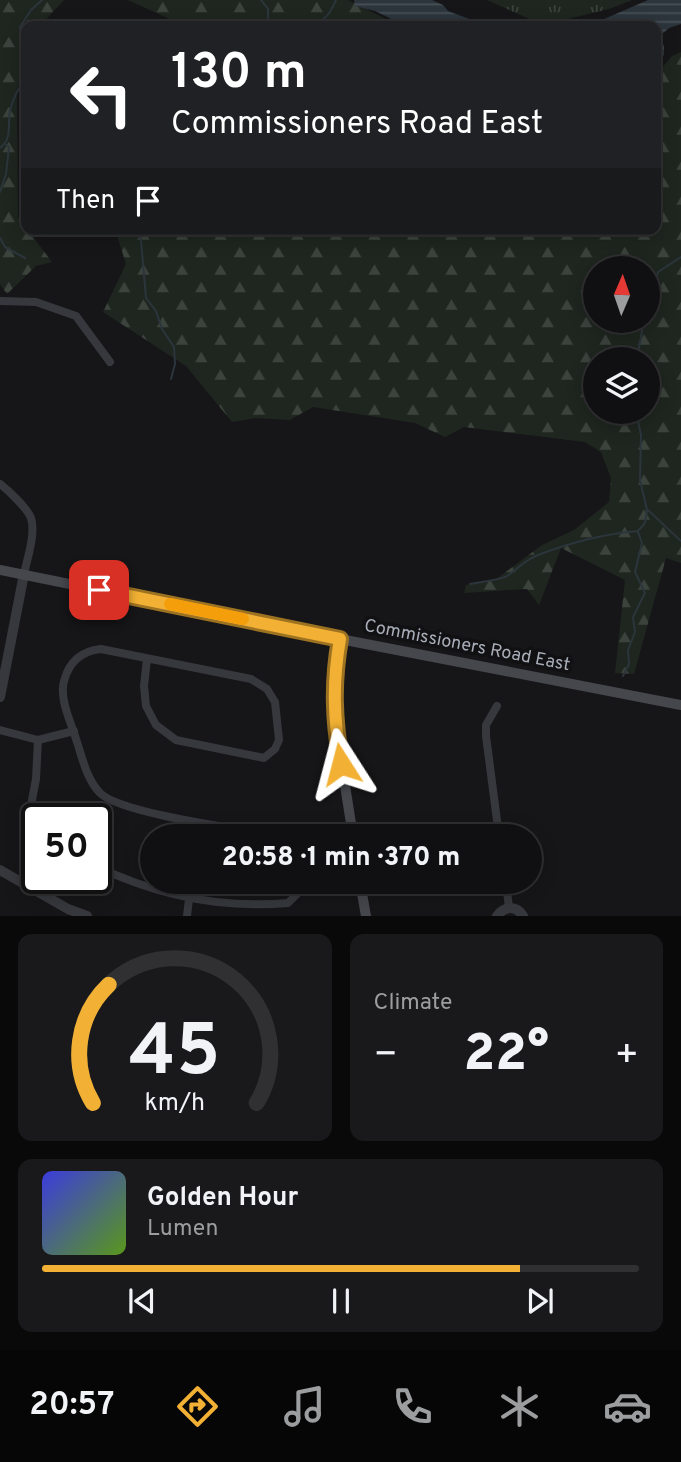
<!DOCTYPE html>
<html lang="en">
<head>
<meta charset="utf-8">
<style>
	body { margin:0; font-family:Overpass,sans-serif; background:#19191b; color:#f1f3f6; height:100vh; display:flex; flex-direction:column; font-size:26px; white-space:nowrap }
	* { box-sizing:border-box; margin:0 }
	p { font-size:23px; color:#9c9d9f }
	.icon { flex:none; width:38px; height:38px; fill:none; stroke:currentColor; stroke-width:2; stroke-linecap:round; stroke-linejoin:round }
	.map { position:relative; height:916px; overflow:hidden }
	.side { display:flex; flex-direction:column; gap:18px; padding:18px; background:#09090a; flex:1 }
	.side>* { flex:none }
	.top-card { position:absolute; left:21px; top:21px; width:640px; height:214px; border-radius:14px; box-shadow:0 4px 18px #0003,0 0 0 2px #303032; background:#202124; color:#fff; overflow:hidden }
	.needle { width:46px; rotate:2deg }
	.tools { position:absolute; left:583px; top:256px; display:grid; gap:14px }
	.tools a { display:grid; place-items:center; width:77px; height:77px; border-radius:50%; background:#101012; box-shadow:0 4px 18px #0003,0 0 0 2px #303032; font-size:35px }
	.speed { position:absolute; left:21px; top:803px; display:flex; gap:14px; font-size:35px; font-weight:700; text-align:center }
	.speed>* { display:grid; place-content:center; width:91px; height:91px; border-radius:50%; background:#101012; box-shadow:0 4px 18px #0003,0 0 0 2px #303032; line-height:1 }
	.speed .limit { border:4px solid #111; border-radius:10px; background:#fff; color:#111 }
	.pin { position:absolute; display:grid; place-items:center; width:60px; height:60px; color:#fff; margin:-30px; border-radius:14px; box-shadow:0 4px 10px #0006 }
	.me { position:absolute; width:77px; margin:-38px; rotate:351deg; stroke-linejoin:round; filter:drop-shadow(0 0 5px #0008) }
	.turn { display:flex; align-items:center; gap:24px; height:147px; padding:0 35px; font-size:32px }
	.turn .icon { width:91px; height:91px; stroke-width:2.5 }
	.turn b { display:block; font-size:49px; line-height:60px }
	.then { display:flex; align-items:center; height:66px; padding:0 35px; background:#0003; gap:14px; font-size:26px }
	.big { font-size:52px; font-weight:800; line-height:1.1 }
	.side .tile { flex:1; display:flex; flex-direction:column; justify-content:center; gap:10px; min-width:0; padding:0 24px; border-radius:14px; background:#19191b }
	.side .dial { align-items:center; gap:0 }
	.dial svg { height:182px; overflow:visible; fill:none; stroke:#303032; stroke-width:7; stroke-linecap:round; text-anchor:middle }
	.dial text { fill:#f1f3f6; stroke:none }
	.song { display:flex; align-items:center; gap:21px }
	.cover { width:84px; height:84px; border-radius:10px; background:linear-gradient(135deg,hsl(240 70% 55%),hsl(90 70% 35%)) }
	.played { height:7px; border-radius:4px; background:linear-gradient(90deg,#f2b134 80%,#303032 80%) }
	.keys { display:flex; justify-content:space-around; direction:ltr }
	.heat { display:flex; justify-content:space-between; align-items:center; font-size:38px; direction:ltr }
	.side .tiles { flex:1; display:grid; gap:18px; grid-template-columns:1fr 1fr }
	.tile:last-child { grid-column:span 2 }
	.trip { position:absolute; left:140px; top:824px; width:402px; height:70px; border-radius:35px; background:#101012; box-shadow:0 4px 18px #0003,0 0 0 2px #303032; font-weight:800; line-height:70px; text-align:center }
	.dock { display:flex; height:112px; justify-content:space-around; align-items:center; background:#060607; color:#9c9d9f }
	.dock .icon { width:49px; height:49px }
	.dock .on { color:#f2b134 }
	.dock b { font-size:32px; color:#f1f3f6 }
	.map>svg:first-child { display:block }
	.grass { fill:url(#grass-tufts) }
	.forest { fill:url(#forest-firs); fill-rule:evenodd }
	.water { fill:url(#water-rules) }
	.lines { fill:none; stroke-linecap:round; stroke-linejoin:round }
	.stream { stroke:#2c353c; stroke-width:2 }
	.minor { stroke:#37383d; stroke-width:8 }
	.tertiary { stroke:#37383d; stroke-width:10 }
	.secondary { stroke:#45474d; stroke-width:10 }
	.route-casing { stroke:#9d7322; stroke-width:18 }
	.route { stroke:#f2b134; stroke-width:12 }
	.slow { stroke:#f59e0b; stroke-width:12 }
	.labels { text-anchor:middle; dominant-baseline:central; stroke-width:7; stroke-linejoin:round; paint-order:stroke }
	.street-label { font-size:18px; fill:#a8adb8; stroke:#111113 }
</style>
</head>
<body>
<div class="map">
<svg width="681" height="916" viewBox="0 0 681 916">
	<defs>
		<pattern id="grass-tufts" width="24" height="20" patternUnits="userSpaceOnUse" patternTransform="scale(1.75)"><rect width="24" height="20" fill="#1e261f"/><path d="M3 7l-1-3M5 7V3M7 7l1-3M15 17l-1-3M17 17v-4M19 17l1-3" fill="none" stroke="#3c433d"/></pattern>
		<pattern id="forest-firs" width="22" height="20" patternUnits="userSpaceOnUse" patternTransform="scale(1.75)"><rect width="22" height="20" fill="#1e261f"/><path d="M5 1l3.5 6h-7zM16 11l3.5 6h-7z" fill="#3c433d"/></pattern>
		<pattern id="water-rules" width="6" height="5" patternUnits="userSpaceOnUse" patternTransform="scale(1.75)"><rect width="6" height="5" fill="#2c353c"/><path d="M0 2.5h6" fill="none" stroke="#485056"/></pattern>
	</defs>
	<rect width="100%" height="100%" fill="#161618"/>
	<polygon class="grass" points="487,0 632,0 609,9 543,25"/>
	<g class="forest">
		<polygon points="0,0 64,0 40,26 26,26 26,56 17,91 18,217 52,262 36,266 7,294 0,284"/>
		<polygon points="128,0 348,0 400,26 185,26"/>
		<path d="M681,52V563L666,558L634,674L615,673L625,580L561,548L539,605L527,589L464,593L466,585L495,580L542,545L574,530L609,502L611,478L601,452L585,442L464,427L445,437L415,423L313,407L290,420L255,418L232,422L186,366L103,312L126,264L115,229H656V75L672,56ZM595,268H648V320H595ZM595,359H648V411H595Z"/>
	</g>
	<g class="water">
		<polygon points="354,0 432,0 443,5 448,11 488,26 406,26 375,11 355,6"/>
		<polygon points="648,0 681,0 681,24 669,28 656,39 657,43 664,45 664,55 656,64 656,26 588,26"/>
	</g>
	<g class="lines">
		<g class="stream">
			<polyline points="261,0 268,9 268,26"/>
			<path d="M300,26C320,24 328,20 336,0"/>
			<polyline points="26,41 21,37 20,27 31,10 42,0"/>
			<path d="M0,148C14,138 6,121 11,107C14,96 20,86 26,77"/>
			<polyline points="0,192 6,174 9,147 6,145"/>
			<polyline points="140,229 146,298 156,311 162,329 174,347 175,364 171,379"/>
			<polyline points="0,238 5,247 25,258"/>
			<polyline points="648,305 658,272 681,257"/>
			<polyline points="637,359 644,320"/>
			<polyline points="648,510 681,541"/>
			<path d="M470,584C478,582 501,580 507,576C518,569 523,561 538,555C569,543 604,534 638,531L645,523L647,510L640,480L641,435L636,411"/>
			<polyline points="623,676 629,664 628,650 635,632 633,617 645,593 635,572 642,543 638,532"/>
		</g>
		<g class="minor">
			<polyline points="0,301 36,302 76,316 110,362"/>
			<path d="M0,484C9,491 27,508 31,518C36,534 27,559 24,574"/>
			<path d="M147,659L144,686L146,706L156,725L176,740L264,758L275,749L279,740L275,702L267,689L251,679L101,649C81,651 69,662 64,681C59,699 71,722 76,739C82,756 86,779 100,793C118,811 216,826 245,830C259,833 274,830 287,836"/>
			<polyline points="497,706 486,725 486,736 499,836"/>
			<polyline points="0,730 38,740 74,731"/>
			<polyline points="37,832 29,816 36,779 38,740"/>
			<path d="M96,866C158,896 220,909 288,903L299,892L300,882"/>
			<polyline points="506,882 509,908"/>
			<polyline points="187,916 189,899"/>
		</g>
		<g class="tertiary">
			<polyline points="0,697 24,574"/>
			<polyline points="0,870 68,909 87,916"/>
			<path d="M497,916C504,906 516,905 523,916"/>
		</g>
		<g class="secondary">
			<polyline points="0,570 340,639 681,705"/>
			<polyline points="340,639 335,671 334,716 353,836"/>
			<polyline points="360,882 366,916"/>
		</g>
	</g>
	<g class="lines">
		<g class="route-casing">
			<path id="route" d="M99,590L340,639C332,685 334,719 341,764"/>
		</g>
		<use href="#route" class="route"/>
		<polyline class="slow" points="170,604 243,619"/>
	</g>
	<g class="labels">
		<g class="street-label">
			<text transform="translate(467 646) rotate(11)">Commissioners Road East</text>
		</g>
	</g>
</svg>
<div class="tools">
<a><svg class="needle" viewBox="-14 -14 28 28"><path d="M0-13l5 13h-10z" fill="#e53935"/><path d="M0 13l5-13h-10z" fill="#9c9d9f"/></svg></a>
<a><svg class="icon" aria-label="layers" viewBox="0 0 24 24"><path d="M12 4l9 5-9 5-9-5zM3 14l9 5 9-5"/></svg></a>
</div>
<div class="speed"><div class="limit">50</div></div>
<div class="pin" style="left:99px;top:590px;background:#d93025"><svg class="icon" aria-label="arrive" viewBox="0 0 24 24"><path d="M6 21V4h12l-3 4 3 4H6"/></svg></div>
<svg class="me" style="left:341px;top:764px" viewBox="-20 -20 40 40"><path d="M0-17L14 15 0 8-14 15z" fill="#f2b134" stroke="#fff" stroke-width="4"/></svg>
<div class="trip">20:58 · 1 min · 370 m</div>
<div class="top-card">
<div class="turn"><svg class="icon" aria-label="left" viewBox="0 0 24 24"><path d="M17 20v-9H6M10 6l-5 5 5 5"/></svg><div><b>130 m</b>Commissioners Road East</div></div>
<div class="then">Then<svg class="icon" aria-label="arrive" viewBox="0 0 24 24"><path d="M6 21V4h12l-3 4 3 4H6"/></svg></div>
</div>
</div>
<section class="side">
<div class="tiles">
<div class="tile dial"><svg viewBox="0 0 100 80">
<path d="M14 69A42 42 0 1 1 86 69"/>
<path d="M14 69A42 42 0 0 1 21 17" stroke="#f2b134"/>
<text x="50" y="56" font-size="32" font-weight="700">45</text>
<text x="50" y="72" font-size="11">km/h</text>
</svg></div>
<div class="tile"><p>Climate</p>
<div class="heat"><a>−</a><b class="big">22°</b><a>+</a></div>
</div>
<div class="tile">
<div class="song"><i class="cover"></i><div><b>Golden Hour</b><p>Lumen</p></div></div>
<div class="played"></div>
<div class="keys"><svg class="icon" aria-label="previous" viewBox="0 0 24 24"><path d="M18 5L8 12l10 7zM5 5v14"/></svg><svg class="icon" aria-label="pause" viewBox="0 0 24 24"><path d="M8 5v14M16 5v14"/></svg><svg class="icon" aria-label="next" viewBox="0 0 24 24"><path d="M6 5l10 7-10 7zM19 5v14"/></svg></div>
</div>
</div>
</section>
<nav class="dock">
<b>20:57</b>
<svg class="icon on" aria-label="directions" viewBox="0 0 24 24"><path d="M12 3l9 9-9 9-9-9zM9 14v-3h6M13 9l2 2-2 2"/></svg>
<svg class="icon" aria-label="music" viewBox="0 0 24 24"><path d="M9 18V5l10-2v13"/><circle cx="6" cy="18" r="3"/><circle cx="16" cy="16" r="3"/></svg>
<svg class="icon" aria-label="phone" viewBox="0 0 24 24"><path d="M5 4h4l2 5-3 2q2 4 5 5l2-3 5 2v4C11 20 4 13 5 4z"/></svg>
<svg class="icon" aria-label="climate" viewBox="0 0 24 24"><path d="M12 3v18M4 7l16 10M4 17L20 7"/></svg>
<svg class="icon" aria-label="car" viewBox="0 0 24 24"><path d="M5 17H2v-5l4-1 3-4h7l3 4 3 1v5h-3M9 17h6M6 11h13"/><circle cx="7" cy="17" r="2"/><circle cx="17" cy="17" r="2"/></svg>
</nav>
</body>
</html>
